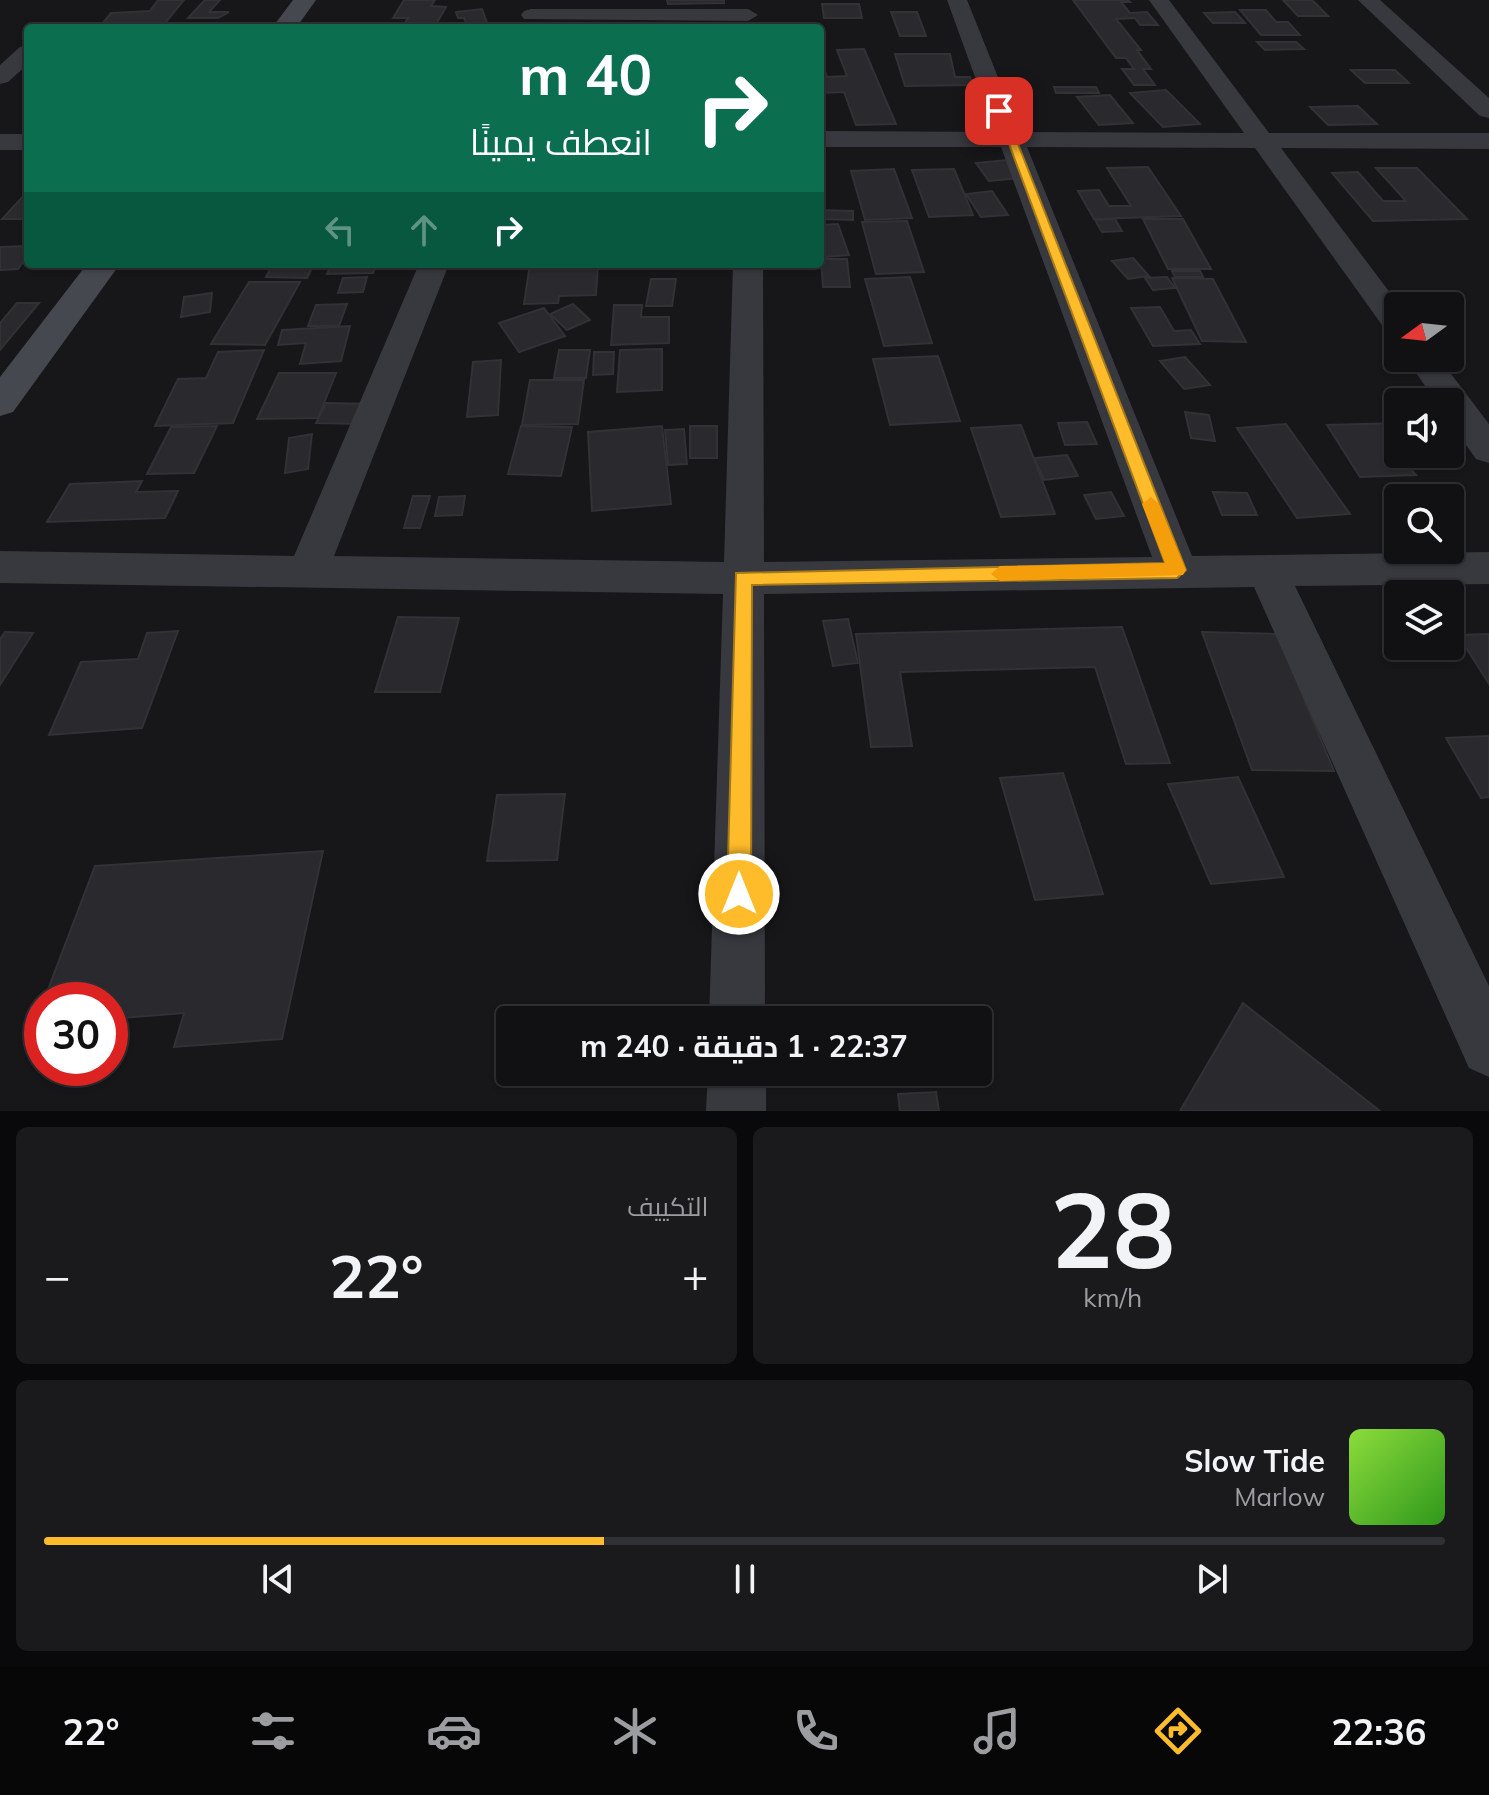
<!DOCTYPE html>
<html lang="ar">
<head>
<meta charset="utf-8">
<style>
	body { margin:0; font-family:Mulish,Cairo,sans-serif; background:#1a1a1d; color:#f1f3f6; direction:rtl; height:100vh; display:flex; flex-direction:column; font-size:30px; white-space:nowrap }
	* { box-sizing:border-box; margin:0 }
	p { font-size:26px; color:#9c9da0 }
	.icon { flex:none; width:44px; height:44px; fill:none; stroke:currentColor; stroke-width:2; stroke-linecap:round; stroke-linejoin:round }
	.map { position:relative; height:1111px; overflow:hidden; direction:ltr }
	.sheet { display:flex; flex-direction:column; gap:16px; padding:16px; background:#09090b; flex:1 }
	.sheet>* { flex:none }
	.top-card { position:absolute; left:24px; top:24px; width:800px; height:244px; border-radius:8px; box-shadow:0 2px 6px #0004,0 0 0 2px #303134; direction:rtl; background:#0b6e4f; color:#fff; overflow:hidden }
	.needle { width:52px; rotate:255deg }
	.buttons { position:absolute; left:1384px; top:292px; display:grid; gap:16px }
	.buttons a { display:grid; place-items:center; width:80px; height:80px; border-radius:8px; background:#111114; box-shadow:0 2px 6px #0004,0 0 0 2px #303134; font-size:40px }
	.speed { position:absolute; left:24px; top:982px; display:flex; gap:16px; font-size:40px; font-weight:700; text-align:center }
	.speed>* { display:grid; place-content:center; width:104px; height:104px; border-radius:50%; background:#111114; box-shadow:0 2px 6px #0004,0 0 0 2px #303134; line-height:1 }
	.speed .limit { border:12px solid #d22; background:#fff; color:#111 }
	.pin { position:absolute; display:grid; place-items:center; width:68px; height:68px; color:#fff; margin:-34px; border-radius:16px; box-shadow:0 4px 12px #0006 }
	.me { position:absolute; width:88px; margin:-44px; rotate:0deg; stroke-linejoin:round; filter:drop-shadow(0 0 6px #0008) }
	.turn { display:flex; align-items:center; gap:28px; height:168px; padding:0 40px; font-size:36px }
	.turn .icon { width:104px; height:104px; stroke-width:2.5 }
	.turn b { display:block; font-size:56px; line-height:68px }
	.lanes { display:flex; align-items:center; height:76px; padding:0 40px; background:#0003; justify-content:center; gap:40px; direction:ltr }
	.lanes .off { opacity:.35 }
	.big { font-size:60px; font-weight:700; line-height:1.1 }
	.sheet .card { flex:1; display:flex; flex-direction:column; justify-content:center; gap:12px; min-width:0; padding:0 28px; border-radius:12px; background:#1a1a1d }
	.sheet .dial { align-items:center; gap:0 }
	.dial b { font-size:104px; line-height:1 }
	.song { display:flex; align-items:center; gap:24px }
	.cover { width:96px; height:96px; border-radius:12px; background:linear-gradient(135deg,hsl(90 70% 55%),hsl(110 70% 35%)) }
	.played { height:8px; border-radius:4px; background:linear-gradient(90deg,#ffbc2a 40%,#303134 40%) }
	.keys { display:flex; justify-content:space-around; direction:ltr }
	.heat { display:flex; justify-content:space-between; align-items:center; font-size:44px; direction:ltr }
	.sheet .tiles { flex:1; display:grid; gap:16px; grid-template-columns:1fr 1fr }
	.card:last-child { grid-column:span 2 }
	.trip { position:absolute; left:496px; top:1006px; width:496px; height:80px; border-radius:8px; background:#111114; box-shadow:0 2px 6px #0004,0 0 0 2px #303134; font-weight:700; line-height:80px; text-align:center; direction:rtl }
	.menu { display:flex; height:128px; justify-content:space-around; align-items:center; background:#070708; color:#9c9da0 }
	.menu .icon { width:56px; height:56px }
	.menu .active { color:#ffbc2a }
	.menu b { font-size:36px; color:#f1f3f6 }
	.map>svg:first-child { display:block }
	.building { fill:#2a2a2e; stroke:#313136; stroke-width:2 }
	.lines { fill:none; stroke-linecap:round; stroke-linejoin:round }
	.street { fill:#38393f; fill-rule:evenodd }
	.secondary { fill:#46484f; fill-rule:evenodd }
	.route { fill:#ffbc2a; stroke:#a67a1b; stroke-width:2 }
	.slow { fill:#f59e0b }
</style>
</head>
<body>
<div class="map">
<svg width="1489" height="1111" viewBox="0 0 1489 1111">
	<rect width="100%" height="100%" fill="#17171a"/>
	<g class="building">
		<polygon points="158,0 184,0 161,28 101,25 111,13 150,11"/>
		<polygon points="205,0 220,0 209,12 229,12 218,18 188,18"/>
		<polygon points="404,0 435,0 431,6 446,7 434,28 402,28 408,18 393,18"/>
		<polygon points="667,0 724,0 724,3 668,4"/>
		<polygon points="1073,0 1128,0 1130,2 1121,2 1130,13 1147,12 1158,25 1140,25 1135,18 1116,19 1141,50 1137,50 1151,69 1143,69 1155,85 1134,85 1122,69 1134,69 1126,58 1116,58"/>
		<polygon points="1283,0 1312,0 1328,16 1298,16"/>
		<polygon points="822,4 859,4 862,18 824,18"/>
		<polygon points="482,9 487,23 467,25 464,18 458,18 456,12"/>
		<polygon points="1240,10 1266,10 1276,22 1288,22 1300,35 1261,35"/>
		<polygon points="891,12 917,12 926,36 900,36"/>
		<polygon points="1235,12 1245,23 1213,23 1204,13"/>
		<polygon points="1257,42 1296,42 1304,49 1265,50"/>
		<polygon points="864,49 896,124 856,125 844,92 820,93 820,66 823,66 827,77 847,76 837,50"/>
		<polygon points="895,54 950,54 955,77 970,77 973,85 905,86"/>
		<polygon points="1351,70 1395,70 1409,83 1365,83"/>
		<polygon points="1054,87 1096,87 1099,93 1056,93"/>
		<polygon points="1166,90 1200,124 1163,127 1130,93"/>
		<polygon points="1110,95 1133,123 1099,125 1077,97"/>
		<polygon points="1358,106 1377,124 1328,125 1310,107"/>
		<polygon points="1007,160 1021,178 989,181 976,163"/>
		<polygon points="1148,167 1181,216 1094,219 1078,191 1099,190 1109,206 1131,206 1107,168"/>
		<polygon points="1376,168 1417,168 1467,219 1373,221 1332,173 1358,172 1383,201 1406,201"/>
		<polygon points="894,169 912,218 865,220 851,171"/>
		<polygon points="954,169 973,215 929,217 912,170"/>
		<polygon points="28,191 28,219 2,219"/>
		<polygon points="992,191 1008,215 981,217 966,194"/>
		<polygon points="820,210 853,211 853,220 820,219"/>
		<polygon points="1115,219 1122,231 1102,232 1095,220"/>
		<polygon points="1143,219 1183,219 1211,269 1168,269"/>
		<polygon points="907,221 924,272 876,274 862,222"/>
		<polygon points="838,224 849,255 825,257 820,225"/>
		<polygon points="28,246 28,255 18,269 0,270 0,247"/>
		<polygon points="1133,258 1149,276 1128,279 1112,261"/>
		<polygon points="821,259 847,259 850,287 823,287"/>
		<polygon points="273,264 314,264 307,278 266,277"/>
		<polygon points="332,264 377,264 373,273 327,274"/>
		<polygon points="530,264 598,264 596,295 559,296 558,303 524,304"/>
		<polygon points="1172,271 1200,271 1203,277 1175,277"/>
		<polygon points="367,277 363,292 338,293 343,278"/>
		<polygon points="910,277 932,343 884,346 865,279"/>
		<polygon points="1167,277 1175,288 1153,290 1145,278"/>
		<polygon points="1172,278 1213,279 1246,342 1202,341"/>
		<polygon points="651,279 676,279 672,306 646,306"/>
		<polygon points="249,282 300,282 265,345 211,344"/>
		<polygon points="212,293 210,312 181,317 184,297"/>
		<polygon points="17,303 39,303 0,350 0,323"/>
		<polygon points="347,304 339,326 308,326 316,305"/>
		<polygon points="573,304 590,320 567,330 550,314"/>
		<polygon points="614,305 642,305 641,317 669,317 669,343 611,345"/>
		<polygon points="1160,307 1174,331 1191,330 1200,344 1153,346 1131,308"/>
		<polygon points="544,308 565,336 519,352 499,323"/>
		<polygon points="350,326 341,361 300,364 306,343 278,345 282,330"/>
		<polygon points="662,349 662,390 617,392 620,350"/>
		<polygon points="264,350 233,423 155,426 178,379 206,378 218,352"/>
		<polygon points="559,350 590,350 586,378 554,378"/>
		<polygon points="594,352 614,352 613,374 593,375"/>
		<polygon points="938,356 960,421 890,425 873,359"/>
		<polygon points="1185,357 1210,385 1184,389 1160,361"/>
		<polygon points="501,360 498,415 467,417 473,362"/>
		<polygon points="279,373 336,373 318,418 257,419"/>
		<polygon points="530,380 584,380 578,424 522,425"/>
		<polygon points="326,403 372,404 363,424 316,423"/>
		<polygon points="1185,412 1209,415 1215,441 1191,438"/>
		<polygon points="1087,422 1097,444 1065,445 1058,423"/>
		<polygon points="1398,423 1398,445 1395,445 1398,454 1416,475 1360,477 1327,425"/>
		<polygon points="1286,424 1350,514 1297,518 1237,428"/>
		<polygon points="1021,425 1055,514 1001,517 971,428"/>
		<polygon points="217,426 194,473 147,474 171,427"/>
		<polygon points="521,426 572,427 561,476 508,474"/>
		<polygon points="662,426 671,504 592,511 588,432"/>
		<rect x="690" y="426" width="27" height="32"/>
		<polygon points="684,429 687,464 668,465 665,430"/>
		<polygon points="312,434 308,469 285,473 289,438"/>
		<polygon points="1067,455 1078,476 1044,480 1034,458"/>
		<polygon points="142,481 136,492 178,491 165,518 47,522 70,484"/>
		<polygon points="1111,492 1124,516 1096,519 1084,495"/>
		<polygon points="1213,492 1247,493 1257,515 1222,515"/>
		<polygon points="413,496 430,496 420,528 404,528"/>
		<polygon points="465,496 462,515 435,516 439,497"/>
		<polygon points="398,617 459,618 440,692 375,692"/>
		<polygon points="848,619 858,663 833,666 823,621"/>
		<polygon points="1122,627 1170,763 1126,764 1095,667 900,672 912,746 871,747 856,634"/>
		<polygon points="178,631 142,728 49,735 81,662 138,659 147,633"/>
		<polygon points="5,632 33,633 0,685 0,639"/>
		<polygon points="1202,632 1277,634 1334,771 1252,770"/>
		<polygon points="1489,634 1489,684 1458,635"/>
		<polygon points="1489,736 1489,797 1481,798 1446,738"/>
		<polygon points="1063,773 1103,894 1035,900 1000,778"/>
		<polygon points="1238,777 1284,877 1211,884 1168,784"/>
		<polygon points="565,794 557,860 487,861 497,795"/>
		<polygon points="323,851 282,1039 174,1047 184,1013 110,1019 110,1000 44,1000 95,866"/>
		<polygon points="1243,1003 1380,1111 1180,1111"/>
		<polygon points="936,1092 939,1111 900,1111 898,1094"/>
	</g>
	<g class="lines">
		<g class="street">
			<polygon points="947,0 967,0 1020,132 1244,133 1149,0 1169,0 1269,133 1489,133 1489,149 1281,148 1400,306 1398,335 1387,332 1255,148 1027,147 1192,556 1489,552 1489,584 1295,586 1489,986 1489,1077 1469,1068 1254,587 764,594 765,1020 709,1020 723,594 0,583 0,551 294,556 419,264 449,264 334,556 724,562 733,264 763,264 764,562 1152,557 1001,147 820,147 820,131 995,132"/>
			<polygon points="1358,0 1380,0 1489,98 1489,118 1480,116"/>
			<polygon points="531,9 748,9 758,15 748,21 524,19 521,15 524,11"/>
			<polygon points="28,45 28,64 8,82 0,84 0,65 20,47"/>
			<rect x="0" y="134" width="28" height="16"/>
			<polygon points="1406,358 1439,358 1489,424 1489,463 1476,459 1450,422 1450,402 1436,402"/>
			<polygon points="708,1072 766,1072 766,1111 706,1111"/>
		</g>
		<g class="secondary">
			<polygon points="293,0 316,0 296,28 272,28"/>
			<polygon points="87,264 120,264 13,412 0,416 0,377"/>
		</g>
	</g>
	<polygon class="route" points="996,109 1005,111 1186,570 1177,578 752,585 751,894 747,902 739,906 731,902 727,894 736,573 1165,563"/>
	<polygon class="slow" points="1151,497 1159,504 1186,570 1183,575 1000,581 991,574 1000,566 1165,563 1142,504"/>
</svg>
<div class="buttons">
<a><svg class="needle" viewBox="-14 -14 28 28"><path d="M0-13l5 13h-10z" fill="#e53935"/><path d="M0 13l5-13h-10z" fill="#9c9da0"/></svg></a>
<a><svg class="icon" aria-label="sound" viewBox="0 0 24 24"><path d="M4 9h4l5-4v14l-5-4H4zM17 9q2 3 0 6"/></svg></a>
<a><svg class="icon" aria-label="search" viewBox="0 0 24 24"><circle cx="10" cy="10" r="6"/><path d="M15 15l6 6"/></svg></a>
<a><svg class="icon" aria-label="layers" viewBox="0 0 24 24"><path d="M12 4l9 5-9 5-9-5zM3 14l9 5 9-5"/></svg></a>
</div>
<div class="speed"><div class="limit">30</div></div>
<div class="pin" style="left:999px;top:111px;background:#d93025"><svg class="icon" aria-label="arrive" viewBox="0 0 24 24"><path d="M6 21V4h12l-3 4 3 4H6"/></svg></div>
<svg class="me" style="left:739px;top:894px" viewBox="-20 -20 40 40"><circle r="17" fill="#ffbc2a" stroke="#fff" stroke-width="3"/><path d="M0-11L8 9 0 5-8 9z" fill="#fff"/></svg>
<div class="trip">22:37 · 1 دقيقة · 240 m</div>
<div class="top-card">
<div class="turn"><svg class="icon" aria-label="right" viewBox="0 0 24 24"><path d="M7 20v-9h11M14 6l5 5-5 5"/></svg><div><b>40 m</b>انعطف يمينًا</div></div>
<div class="lanes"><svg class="icon off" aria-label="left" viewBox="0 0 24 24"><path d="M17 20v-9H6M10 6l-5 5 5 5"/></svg><svg class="icon off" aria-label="ahead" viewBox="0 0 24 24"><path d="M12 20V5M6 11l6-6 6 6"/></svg><svg class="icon" aria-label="right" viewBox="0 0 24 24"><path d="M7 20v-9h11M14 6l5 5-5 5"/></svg></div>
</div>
</div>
<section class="sheet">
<div class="tiles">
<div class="card dial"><b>28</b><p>km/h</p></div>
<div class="card"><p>التكييف</p>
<div class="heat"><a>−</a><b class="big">22°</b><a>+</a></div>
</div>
<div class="card">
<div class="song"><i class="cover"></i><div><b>Slow Tide</b><p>Marlow</p></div></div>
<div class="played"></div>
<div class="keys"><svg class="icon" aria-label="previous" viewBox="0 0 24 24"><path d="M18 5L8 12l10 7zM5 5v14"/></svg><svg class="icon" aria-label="pause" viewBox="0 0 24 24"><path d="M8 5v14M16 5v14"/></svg><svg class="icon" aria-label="next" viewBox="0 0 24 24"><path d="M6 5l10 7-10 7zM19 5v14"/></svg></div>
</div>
</div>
</section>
<nav class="menu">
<b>22:36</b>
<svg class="icon active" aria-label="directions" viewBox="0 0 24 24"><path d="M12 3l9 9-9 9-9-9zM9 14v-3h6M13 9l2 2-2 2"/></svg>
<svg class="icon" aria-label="music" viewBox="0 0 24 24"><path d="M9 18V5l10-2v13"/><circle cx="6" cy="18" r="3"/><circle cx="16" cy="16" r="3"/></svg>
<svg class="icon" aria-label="phone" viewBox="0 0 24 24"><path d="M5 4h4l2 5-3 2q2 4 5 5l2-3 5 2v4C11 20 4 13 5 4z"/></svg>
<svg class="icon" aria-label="climate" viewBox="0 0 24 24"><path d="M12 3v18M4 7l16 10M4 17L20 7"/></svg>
<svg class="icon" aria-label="car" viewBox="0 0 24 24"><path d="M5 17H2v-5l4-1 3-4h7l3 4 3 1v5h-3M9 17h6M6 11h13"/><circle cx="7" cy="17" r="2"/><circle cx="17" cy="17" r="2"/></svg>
<svg class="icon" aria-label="filters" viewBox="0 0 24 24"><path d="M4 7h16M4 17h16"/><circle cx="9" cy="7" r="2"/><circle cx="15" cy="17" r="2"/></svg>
<b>22°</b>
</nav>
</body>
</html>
